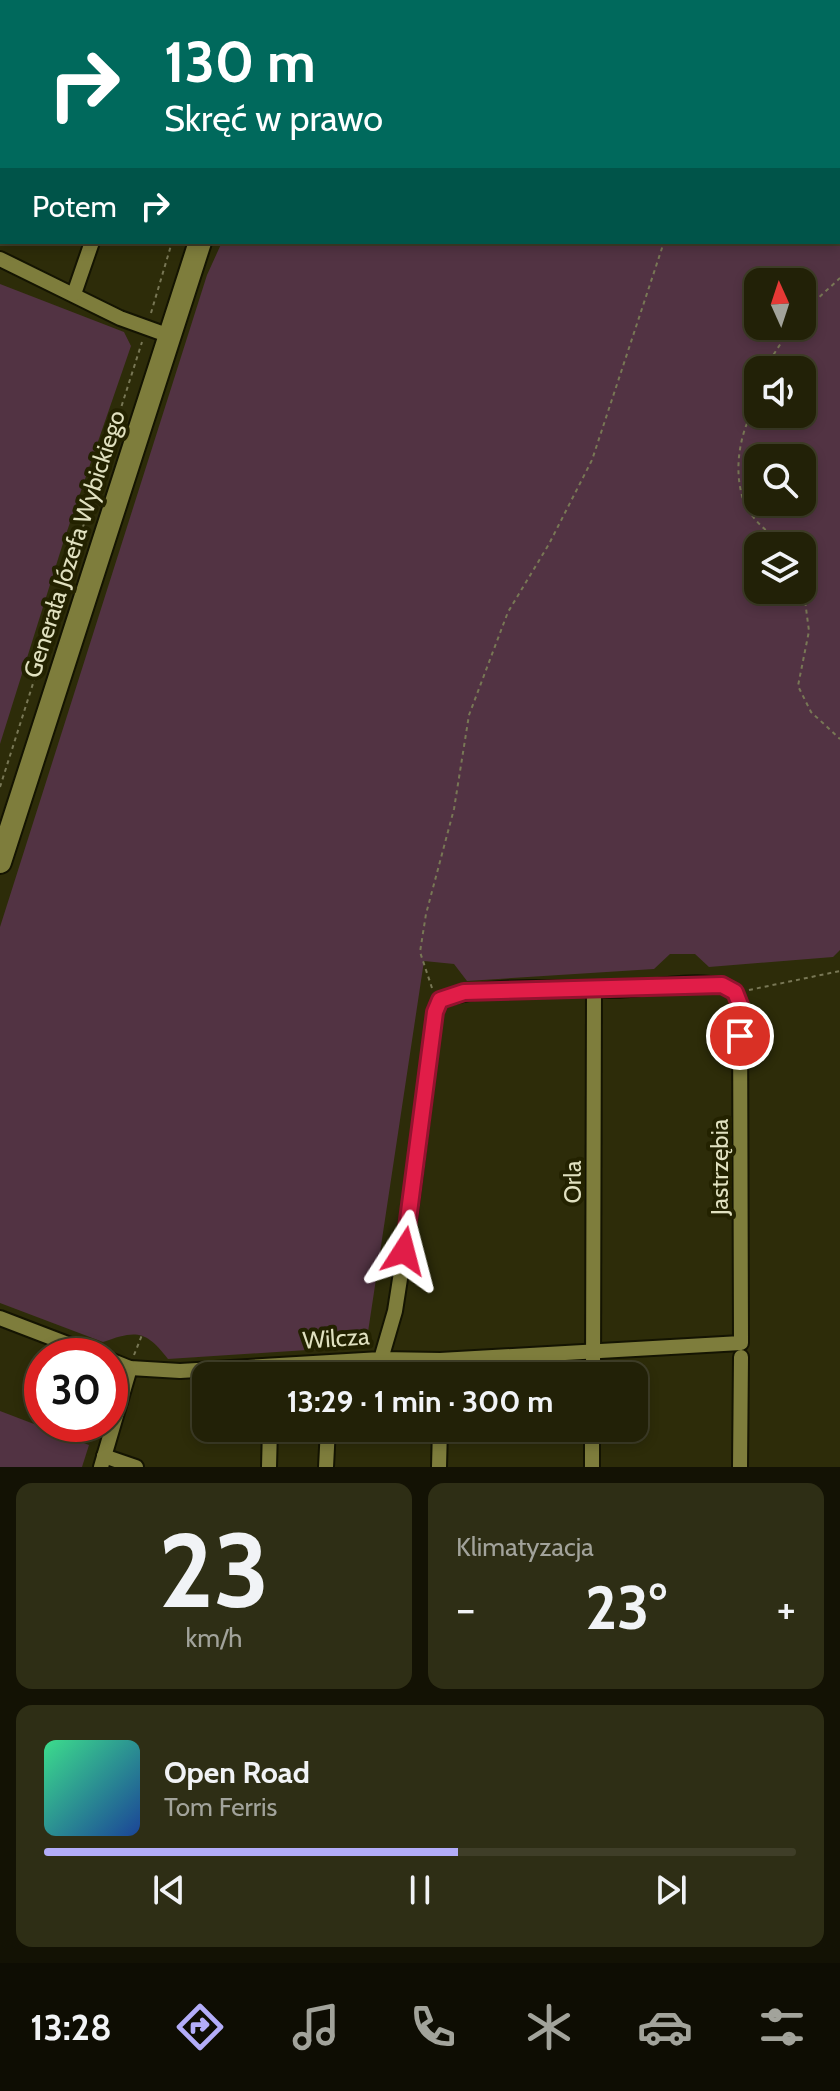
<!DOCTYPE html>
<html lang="pl">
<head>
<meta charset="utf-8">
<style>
	body { margin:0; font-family:Cabin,sans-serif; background:#2e2e15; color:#f1f3f6; height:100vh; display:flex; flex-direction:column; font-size:30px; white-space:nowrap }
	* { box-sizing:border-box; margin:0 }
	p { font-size:26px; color:#a2a39b }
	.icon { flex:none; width:44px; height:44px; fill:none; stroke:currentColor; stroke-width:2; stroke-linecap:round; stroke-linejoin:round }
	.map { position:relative; height:1467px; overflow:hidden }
	.drawer { display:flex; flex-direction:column; gap:16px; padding:16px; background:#131204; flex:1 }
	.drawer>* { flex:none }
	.banner { position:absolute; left:0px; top:0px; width:840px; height:244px; box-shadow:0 4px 12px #0003,0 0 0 2px #3f3e28; background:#00695c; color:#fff; overflow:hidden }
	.needle { width:52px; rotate:357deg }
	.fabs { position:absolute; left:744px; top:268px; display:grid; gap:16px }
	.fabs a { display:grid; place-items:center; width:72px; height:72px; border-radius:16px; background:#222107; box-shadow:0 4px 12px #0003,0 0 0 2px #3f3e28; font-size:40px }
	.speed { position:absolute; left:24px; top:1338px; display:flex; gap:16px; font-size:40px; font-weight:700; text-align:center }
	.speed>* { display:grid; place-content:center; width:104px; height:104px; border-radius:50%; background:#222107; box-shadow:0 4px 12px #0003,0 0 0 2px #3f3e28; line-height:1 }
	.speed .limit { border:12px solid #d22; background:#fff; color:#111 }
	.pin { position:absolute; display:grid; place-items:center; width:68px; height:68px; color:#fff; margin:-34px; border:4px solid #fff; border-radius:50%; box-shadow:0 2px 8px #0007 }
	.me { position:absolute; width:88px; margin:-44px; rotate:9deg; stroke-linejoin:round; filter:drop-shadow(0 0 6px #0008) }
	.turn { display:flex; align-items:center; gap:28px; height:168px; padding:0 32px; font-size:36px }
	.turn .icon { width:104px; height:104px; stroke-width:2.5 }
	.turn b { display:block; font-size:56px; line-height:68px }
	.then { display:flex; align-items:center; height:76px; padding:0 32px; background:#0003; gap:16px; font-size:30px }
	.big { font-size:60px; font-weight:700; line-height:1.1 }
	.drawer .tile { flex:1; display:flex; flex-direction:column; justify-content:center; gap:12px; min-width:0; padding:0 28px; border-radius:16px; background:#2e2e15 }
	.drawer .dial { align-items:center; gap:0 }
	.dial b { font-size:104px; line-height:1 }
	.song { display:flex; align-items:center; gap:24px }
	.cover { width:96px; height:96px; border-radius:12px; background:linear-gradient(135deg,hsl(150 70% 55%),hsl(220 70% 35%)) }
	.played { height:8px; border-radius:4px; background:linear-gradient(90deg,#b3adf9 55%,#3f3e28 55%) }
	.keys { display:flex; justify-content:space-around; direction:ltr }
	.heat { display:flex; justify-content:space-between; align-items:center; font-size:44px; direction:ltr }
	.drawer .tiles { flex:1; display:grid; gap:16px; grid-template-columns:1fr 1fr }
	.tile:last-child { grid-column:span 2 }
	.trip { position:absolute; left:192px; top:1362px; width:456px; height:80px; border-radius:16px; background:#222107; box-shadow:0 4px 12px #0003,0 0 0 2px #3f3e28; font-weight:700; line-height:80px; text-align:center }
	.dock { display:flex; height:128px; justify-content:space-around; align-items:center; background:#0e0d03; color:#a2a39b }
	.dock .icon { width:56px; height:56px }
	.dock .selected { color:#b3adf9 }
	.dock b { font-size:36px; color:#f1f3f6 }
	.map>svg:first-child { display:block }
	.green { fill:#523343; fill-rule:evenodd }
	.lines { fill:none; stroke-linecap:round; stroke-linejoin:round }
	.minor-casing { stroke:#141402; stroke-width:18 }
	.secondary-casing { stroke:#141402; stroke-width:26 }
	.path { stroke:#787755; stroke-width:2; stroke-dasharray:4 4; stroke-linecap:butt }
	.minor { stroke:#7e7d3c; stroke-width:14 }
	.secondary { stroke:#7e7d3c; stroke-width:22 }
	.route-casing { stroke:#92132f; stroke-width:20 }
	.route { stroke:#e11d48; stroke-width:14 }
	.labels { text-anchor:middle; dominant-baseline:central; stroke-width:8; stroke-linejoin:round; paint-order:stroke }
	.street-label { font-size:24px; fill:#e1e1c0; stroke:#232200 }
</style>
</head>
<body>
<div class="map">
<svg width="840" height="1467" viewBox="0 0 840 1467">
	<rect width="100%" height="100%" fill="#2d2c09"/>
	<g class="green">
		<path d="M447,0H840V950L833,957L709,967L695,954H670L654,969L467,981L454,964L424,961L368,1332L353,1347L168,1359C146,1330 136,1330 103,1342L0,1303V927L207,275L222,242H838V2H443ZM758,282H802V326H758ZM758,370H802V414H758ZM758,458H802V502H758ZM758,546H802V590H758Z"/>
		<polygon points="0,284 124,332 131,346 64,540 0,744"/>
		<polygon points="0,1411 89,1445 82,1467 0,1467"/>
	</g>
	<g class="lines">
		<g class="minor-casing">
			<g id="minor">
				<polyline points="176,0 178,2"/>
				<polyline points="241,2 243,0"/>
				<polyline points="0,259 120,318 167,335"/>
				<polyline points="74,294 92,242"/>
				<polyline points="0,1318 99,1356"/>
				<path d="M110,1360L130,1368L180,1371L381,1359L395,1311L409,1221L435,1012L440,1000C497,981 560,990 619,990C649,989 712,974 735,992L740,1005L741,1343L440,1360L381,1359"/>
				<polyline points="593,1376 594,989"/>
				<polyline points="104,1456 136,1467"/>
				<polyline points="101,1467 130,1368"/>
				<polyline points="269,1467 270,1428"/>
				<polyline points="326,1467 328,1428"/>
				<polyline points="439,1467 440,1428"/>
				<polyline points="592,1467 592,1428"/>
				<polyline points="740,1467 741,1357"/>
			</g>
		</g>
		<g class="secondary-casing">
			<g id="secondary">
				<polyline points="409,2 412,0"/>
				<polyline points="0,862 200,242"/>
			</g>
		</g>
		<g class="path">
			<polyline points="365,2 368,0"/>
			<polyline points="711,2 711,0"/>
			<polyline points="0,71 2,73"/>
			<polyline points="151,313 172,242"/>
			<polyline points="802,313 840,278"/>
			<polyline points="770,370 772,357 792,326"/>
			<path d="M758,402C740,429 733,468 743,499C750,519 769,533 784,546"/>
			<polyline points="802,578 809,631 798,686 811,712 840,739"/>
			<polyline points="0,787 142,342"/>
			<polyline points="432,988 420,952 426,914 454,809 469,715 508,612 549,544 592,460 664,242"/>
			<polyline points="749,990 840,971"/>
			<polyline points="134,1355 142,1335"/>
		</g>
		<use href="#minor" class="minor"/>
		<use href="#secondary" class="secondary"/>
	</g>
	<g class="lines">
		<g class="route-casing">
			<polyline id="route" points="404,1251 435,1012 440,1000 464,992 722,985 735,992 740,1005 740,1036"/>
		</g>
		<use href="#route" class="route"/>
	</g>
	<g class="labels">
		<g class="street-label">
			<text transform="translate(74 544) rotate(-72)">Generała Józefa Wybickiego</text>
			<text transform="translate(719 1167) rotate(-90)">Jastrzębia</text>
			<text transform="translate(572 1182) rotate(-90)">Orla</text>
			<text transform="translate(336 1338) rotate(-4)">Wilcza</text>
		</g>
	</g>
</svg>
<div class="fabs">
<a><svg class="needle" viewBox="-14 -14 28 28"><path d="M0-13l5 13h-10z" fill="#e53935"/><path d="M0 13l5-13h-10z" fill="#a2a39b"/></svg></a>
<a><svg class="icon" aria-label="sound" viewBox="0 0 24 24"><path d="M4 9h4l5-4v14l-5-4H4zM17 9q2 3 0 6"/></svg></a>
<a><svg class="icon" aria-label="search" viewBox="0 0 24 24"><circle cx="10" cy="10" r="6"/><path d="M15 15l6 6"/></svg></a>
<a><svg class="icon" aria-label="layers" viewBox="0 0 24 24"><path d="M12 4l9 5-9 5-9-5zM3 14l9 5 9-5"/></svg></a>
</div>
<div class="speed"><div class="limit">30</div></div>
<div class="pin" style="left:740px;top:1036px;background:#d93025"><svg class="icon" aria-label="arrive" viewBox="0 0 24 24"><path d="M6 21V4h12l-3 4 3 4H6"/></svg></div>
<svg class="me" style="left:404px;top:1251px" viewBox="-20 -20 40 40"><path d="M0-17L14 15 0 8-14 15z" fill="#e11d48" stroke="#fff" stroke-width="4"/></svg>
<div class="trip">13:29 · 1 min · 300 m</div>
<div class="banner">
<div class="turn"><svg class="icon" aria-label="right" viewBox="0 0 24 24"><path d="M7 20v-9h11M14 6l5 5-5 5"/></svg><div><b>130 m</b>Skręć w prawo</div></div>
<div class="then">Potem<svg class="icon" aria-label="right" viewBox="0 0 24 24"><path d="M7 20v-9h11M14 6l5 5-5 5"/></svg></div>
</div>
</div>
<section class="drawer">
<div class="tiles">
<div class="tile dial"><b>23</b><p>km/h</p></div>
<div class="tile"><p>Klimatyzacja</p>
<div class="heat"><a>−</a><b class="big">23°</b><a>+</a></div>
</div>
<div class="tile">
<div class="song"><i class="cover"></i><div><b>Open Road</b><p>Tom Ferris</p></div></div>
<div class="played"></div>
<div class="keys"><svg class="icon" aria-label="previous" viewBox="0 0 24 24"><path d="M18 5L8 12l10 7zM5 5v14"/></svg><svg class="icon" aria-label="pause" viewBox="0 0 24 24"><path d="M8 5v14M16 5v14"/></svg><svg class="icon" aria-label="next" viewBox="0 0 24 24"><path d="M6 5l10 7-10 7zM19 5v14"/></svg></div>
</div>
</div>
</section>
<nav class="dock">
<b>13:28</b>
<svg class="icon selected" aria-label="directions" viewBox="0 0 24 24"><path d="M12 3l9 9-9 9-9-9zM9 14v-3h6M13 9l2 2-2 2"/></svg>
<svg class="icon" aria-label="music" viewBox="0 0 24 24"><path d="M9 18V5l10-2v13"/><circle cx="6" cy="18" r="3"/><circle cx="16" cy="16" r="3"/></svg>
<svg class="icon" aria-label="phone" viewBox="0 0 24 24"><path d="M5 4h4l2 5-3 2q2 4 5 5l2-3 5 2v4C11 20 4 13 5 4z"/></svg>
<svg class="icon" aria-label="climate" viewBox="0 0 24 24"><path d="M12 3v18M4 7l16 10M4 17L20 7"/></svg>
<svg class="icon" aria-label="car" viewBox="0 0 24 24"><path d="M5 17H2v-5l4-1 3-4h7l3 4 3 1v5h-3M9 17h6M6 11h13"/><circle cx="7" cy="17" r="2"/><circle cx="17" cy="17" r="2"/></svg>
<svg class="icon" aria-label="filters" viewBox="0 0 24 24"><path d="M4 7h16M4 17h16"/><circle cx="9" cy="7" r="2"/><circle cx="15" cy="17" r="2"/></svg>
</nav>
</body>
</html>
